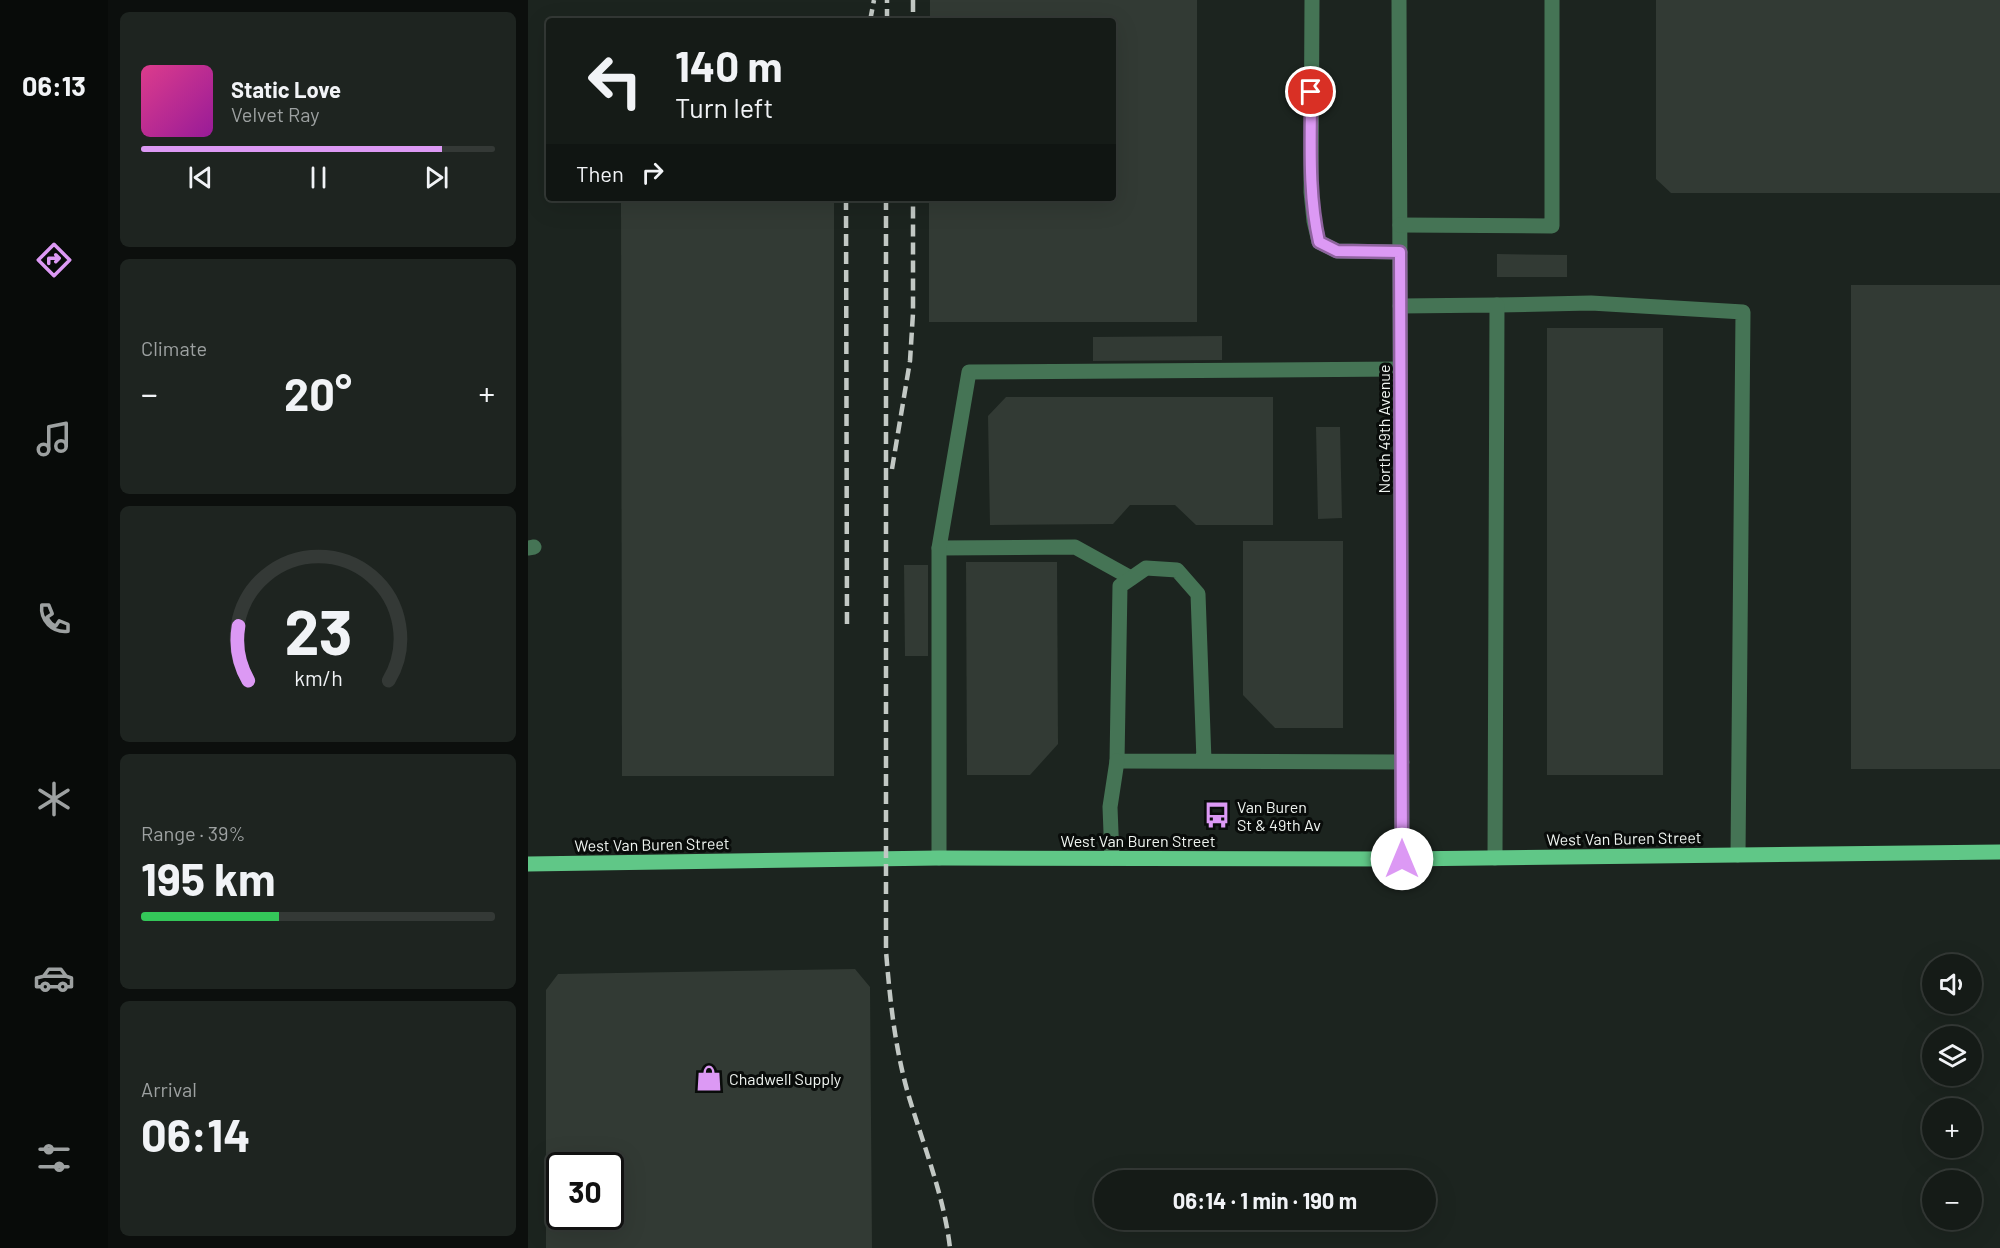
<!DOCTYPE html>
<html lang="en">
<head>
<meta charset="utf-8">
<style>
	body { margin:0; font-family:Barlow,sans-serif; background:#1e2420; color:#f1f3f6; height:100vh; display:flex; flex-direction:column; font-size:22px; white-space:nowrap }
	* { box-sizing:border-box; margin:0 }
	p { font-size:20px; color:#9da1a1 }
	.icon { flex:none; width:33px; height:33px; fill:none; stroke:currentColor; stroke-width:2; stroke-linecap:round; stroke-linejoin:round }
	.map { position:relative; flex:1; overflow:hidden }
	.details { display:flex; flex-direction:column; gap:12px; padding:12px; background:#0c0f0d; width:420px }
	.details>* { flex:none }
	.banner { position:absolute; left:18px; top:18px; width:570px; height:183px; border-radius:6px; box-shadow:0 6px 24px #0002,0 0 0 2px #343936; background:#151b17; color:#f1f3f6; overflow:hidden }
	.controls { position:absolute; left:1394px; top:954px; display:grid; gap:12px }
	.controls a { display:grid; place-items:center; width:60px; height:60px; border-radius:50%; background:#151b17; box-shadow:0 6px 24px #0002,0 0 0 2px #343936; font-size:30px }
	.speed { position:absolute; left:18px; top:1152px; display:flex; gap:12px; font-size:30px; font-weight:700; text-align:center }
	.speed>* { display:grid; place-content:center; width:78px; height:78px; border-radius:50%; background:#151b17; box-shadow:0 6px 24px #0002,0 0 0 2px #343936; line-height:1 }
	.speed .limit { border:3px solid #111; border-radius:9px; background:#fff; color:#111 }
	.pin { position:absolute; display:grid; place-items:center; width:51px; height:51px; color:#fff; margin:-26px; border:3px solid #fff; border-radius:50%; box-shadow:0 2px 6px #0007 }
	.me { position:absolute; width:66px; margin:-33px; rotate:0deg; stroke-linejoin:round; filter:drop-shadow(0 0 4px #0008) }
	.turn { display:flex; align-items:center; gap:21px; height:126px; padding:0 30px; font-size:27px }
	.turn .icon { width:78px; height:78px; stroke-width:2.5 }
	.turn b { display:block; font-size:42px; line-height:51px }
	.then { display:flex; align-items:center; height:57px; padding:0 30px; background:#0003; gap:12px; font-size:22px }
	.big { font-size:45px; font-weight:700; line-height:1.1 }
	.details .tile { flex:1; display:flex; flex-direction:column; justify-content:center; gap:9px; min-width:0; padding:0 21px; border-radius:9px; background:#1e2420 }
	.details .dial { align-items:center; gap:0 }
	.dial svg { height:156px; overflow:visible; fill:none; stroke:#343936; stroke-width:7; stroke-linecap:round; text-anchor:middle }
	.dial text { fill:#f1f3f6; stroke:none }
	.song { display:flex; align-items:center; gap:18px }
	.cover { width:72px; height:72px; border-radius:9px; background:linear-gradient(135deg,hsl(330 70% 55%),hsl(300 70% 35%)) }
	.played { height:6px; border-radius:3px; background:linear-gradient(90deg,#dc99f4 85%,#343936 85%) }
	.keys { display:flex; justify-content:space-around; direction:ltr }
	.heat { display:flex; justify-content:space-between; align-items:center; font-size:33px; direction:ltr }
	.charge { height:9px; border-radius:4px; background:linear-gradient(90deg,#34c759 39%,#343936 0) }
	.trip { position:absolute; left:566px; top:1170px; width:342px; height:60px; border-radius:30px; background:#151b17; box-shadow:0 6px 24px #0002,0 0 0 2px #343936; font-weight:700; line-height:60px; text-align:center }
	main { display:flex; flex:1; min-height:0 }
	.tab-bar { display:flex; flex-direction:column; width:108px; justify-content:space-around; align-items:center; background:#080b09; color:#9da1a1 }
	.tab-bar .icon { width:42px; height:42px }
	.tab-bar .on { color:#dc99f4 }
	.tab-bar b { font-size:27px; color:#f1f3f6 }
	.map>svg:first-child { display:block }
	.building { fill:#323a34; fill-rule:evenodd }
	.lines { fill:none; stroke-linecap:round; stroke-linejoin:round }
	.minor { stroke:#457455; stroke-width:15 }
	.major { stroke:#60c787; stroke-width:15 }
	.rail { stroke:#c2c8c4; stroke-width:4.5; stroke-dasharray:12 6; stroke-linecap:butt }
	.route-casing { stroke:#8f639f; stroke-width:15 }
	.route { stroke:#dc99f4; stroke-width:10 }
	.labels { text-anchor:middle; dominant-baseline:central; stroke-width:6; stroke-linejoin:round; paint-order:stroke }
	.street-label { font-size:16px; fill:#f0f5f1; stroke:#090c0a }
	.poi-label { font-size:16px; fill:#f0f5f1; stroke:#090c0a; text-anchor:start }
</style>
</head>
<body>
<main>
<nav class="tab-bar">
<b>06:13</b>
<svg class="icon on" aria-label="directions" viewBox="0 0 24 24"><path d="M12 3l9 9-9 9-9-9zM9 14v-3h6M13 9l2 2-2 2"/></svg>
<svg class="icon" aria-label="music" viewBox="0 0 24 24"><path d="M9 18V5l10-2v13"/><circle cx="6" cy="18" r="3"/><circle cx="16" cy="16" r="3"/></svg>
<svg class="icon" aria-label="phone" viewBox="0 0 24 24"><path d="M5 4h4l2 5-3 2q2 4 5 5l2-3 5 2v4C11 20 4 13 5 4z"/></svg>
<svg class="icon" aria-label="climate" viewBox="0 0 24 24"><path d="M12 3v18M4 7l16 10M4 17L20 7"/></svg>
<svg class="icon" aria-label="car" viewBox="0 0 24 24"><path d="M5 17H2v-5l4-1 3-4h7l3 4 3 1v5h-3M9 17h6M6 11h13"/><circle cx="7" cy="17" r="2"/><circle cx="17" cy="17" r="2"/></svg>
<svg class="icon" aria-label="filters" viewBox="0 0 24 24"><path d="M4 7h16M4 17h16"/><circle cx="9" cy="7" r="2"/><circle cx="15" cy="17" r="2"/></svg>
</nav>
<section class="details">
<div class="tile">
<div class="song"><i class="cover"></i><div><b>Static Love</b><p>Velvet Ray</p></div></div>
<div class="played"></div>
<div class="keys"><svg class="icon" aria-label="previous" viewBox="0 0 24 24"><path d="M18 5L8 12l10 7zM5 5v14"/></svg><svg class="icon" aria-label="pause" viewBox="0 0 24 24"><path d="M8 5v14M16 5v14"/></svg><svg class="icon" aria-label="next" viewBox="0 0 24 24"><path d="M6 5l10 7-10 7zM19 5v14"/></svg></div>
</div>
<div class="tile"><p>Climate</p>
<div class="heat"><a>−</a><b class="big">20°</b><a>+</a></div>
</div>
<div class="tile dial"><svg viewBox="0 0 100 80">
<path d="M14 69A42 42 0 1 1 86 69"/>
<path d="M14 69A42 42 0 0 1 9 41" stroke="#dc99f4"/>
<text x="50" y="56" font-size="32" font-weight="700">23</text>
<text x="50" y="72" font-size="11">km/h</text>
</svg></div>
<div class="tile"><p>Range · 39%</p><b class="big">195 km</b><div class="charge"></div></div>
<div class="tile"><p>Arrival</p><b class="big">06:14</b></div>
</section>
<div class="map">
<svg width="1472" height="1248" viewBox="0 0 1472 1248">
	<rect width="100%" height="100%" fill="#1c241f"/>
	<g class="building">
		<polygon points="402,0 669,0 669,322 401,322 401,198 585,198 585,21 402,21"/>
		<polygon points="1128,0 1472,0 1472,193 1143,193 1128,179"/>
		<polygon points="93,198 306,198 306,776 94,776"/>
		<polygon points="969,254 1039,255 1039,277 969,277"/>
		<rect x="1323" y="285" width="149" height="484"/>
		<rect x="1019" y="328" width="116" height="447"/>
		<polygon points="694,336 694,360 565,361 565,337"/>
		<polygon points="478,397 745,397 745,525 668,525 647,505 602,505 585,524 462,525 460,416"/>
		<polygon points="788,427 812,427 814,518 790,519"/>
		<polygon points="715,541 815,541 815,728 747,728 715,695"/>
		<polygon points="438,562 529,562 530,744 502,775 439,775"/>
		<polygon points="376,565 400,565 400,656 377,656"/>
		<path d="M327,969L342,987L344,1248H18V990L30,974ZM32,1166H82V1216H32Z"/>
	</g>
	<g class="lines">
		<g class="minor">
			<polyline points="784,0 783,192 786,221 791,242 809,251 872,252"/>
			<polyline points="871,0 874,859"/>
			<polyline points="872,225 1024,226 1024,0"/>
			<polyline points="969,305 1063,303 1215,312 1210,855"/>
			<polyline points="872,306 969,305 967,858"/>
			<polyline points="0,548 6,547"/>
			<polyline points="411,548 547,547 603,578"/>
			<path d="M676,761L670,594L649,570L618,568L592,586L589,761C684,761 779,761 874,762"/>
			<polyline points="411,858 411,548 441,372 872,369"/>
			<polyline points="584,858 582,807 589,761"/>
		</g>
		<polyline class="major" points="0,864 411,858 874,859 1472,852"/>
		<g class="rail">
			<polyline points="385,0 385,21"/>
			<polyline points="342,21 346,0"/>
			<polyline points="359,21 359,0"/>
			<polyline points="318,198 319,626"/>
			<path d="M358,198V951C362,1001 367,1049 381,1097C396,1147 416,1196 422,1248"/>
			<polyline points="364,469 382,361 385,313 385,198"/>
		</g>
	</g>
	<g class="lines">
		<g class="route-casing">
			<path id="route" d="M783,92C783,142 780,193 791,242L809,251L872,252L874,859"/>
		</g>
		<use href="#route" class="route"/>
	</g>
	<defs>
		<g id="bus-bare" transform="scale(2.07)"><path d="M-5-6H5V4H4V6H2V4H-2V6H-4V4H-5ZM-3.5-4V0h7V-4ZM-3.5 1.2v1.5H-2V1.2ZM2 1.2v1.5H3.5V1.2Z" fill="#dc99f4" stroke="#090c0a" stroke-width="2.5" paint-order="stroke"/></g>
		<g id="shop-bare" transform="scale(2.07)"><path d="M-5-2.5h2.3a2.7 3.5 0 0 1 5.4 0H5L5.5 6h-11ZM-1.5-2.5h3a1.5 2.3 0 0 0-3 0Z" fill="#dc99f4" stroke="#090c0a" stroke-width="2.5" paint-order="stroke"/></g>
	</defs>
	<g fill-rule="evenodd">
		<use href="#bus-bare" x="689" y="815"/>
		<use href="#shop-bare" x="181" y="1078"/>
	</g>
	<g class="labels">
		<g class="street-label">
			<text transform="translate(855 429) rotate(-90)">North 49th Avenue</text>
			<text transform="translate(1096 838) rotate(-1)">West Van Buren Street</text>
			<text x="610" y="840">West Van Buren Street</text>
			<text transform="translate(124 844) rotate(-1)">West Van Buren Street</text>
		</g>
		<g class="poi-label">
			<text x="709" y="806">Van Buren<tspan x="709" dy="18">St &amp; 49th Av</tspan></text>
			<text x="201" y="1078">Chadwell Supply</text>
		</g>
	</g>
</svg>
<div class="controls">
<a><svg class="icon" aria-label="sound" viewBox="0 0 24 24"><path d="M4 9h4l5-4v14l-5-4H4zM17 9q2 3 0 6"/></svg></a>
<a><svg class="icon" aria-label="layers" viewBox="0 0 24 24"><path d="M12 4l9 5-9 5-9-5zM3 14l9 5 9-5"/></svg></a>
<a>+</a>
<a>−</a>
</div>
<div class="speed"><div class="limit">30</div></div>
<div class="pin" style="left:783px;top:92px;background:#d93025"><svg class="icon" aria-label="arrive" viewBox="0 0 24 24"><path d="M6 21V4h12l-3 4 3 4H6"/></svg></div>
<svg class="me" style="left:874px;top:859px" viewBox="-20 -20 40 40"><circle r="19" fill="#fff"/><path d="M0-13L10 11 0 6-10 11z" fill="#dc99f4"/></svg>
<div class="trip">06:14 · 1 min · 190 m</div>
<div class="banner">
<div class="turn"><svg class="icon" aria-label="left" viewBox="0 0 24 24"><path d="M17 20v-9H6M10 6l-5 5 5 5"/></svg><div><b>140 m</b>Turn left</div></div>
<div class="then">Then<svg class="icon" aria-label="right" viewBox="0 0 24 24"><path d="M7 20v-9h11M14 6l5 5-5 5"/></svg></div>
</div>
</div>
</main>
</body>
</html>
